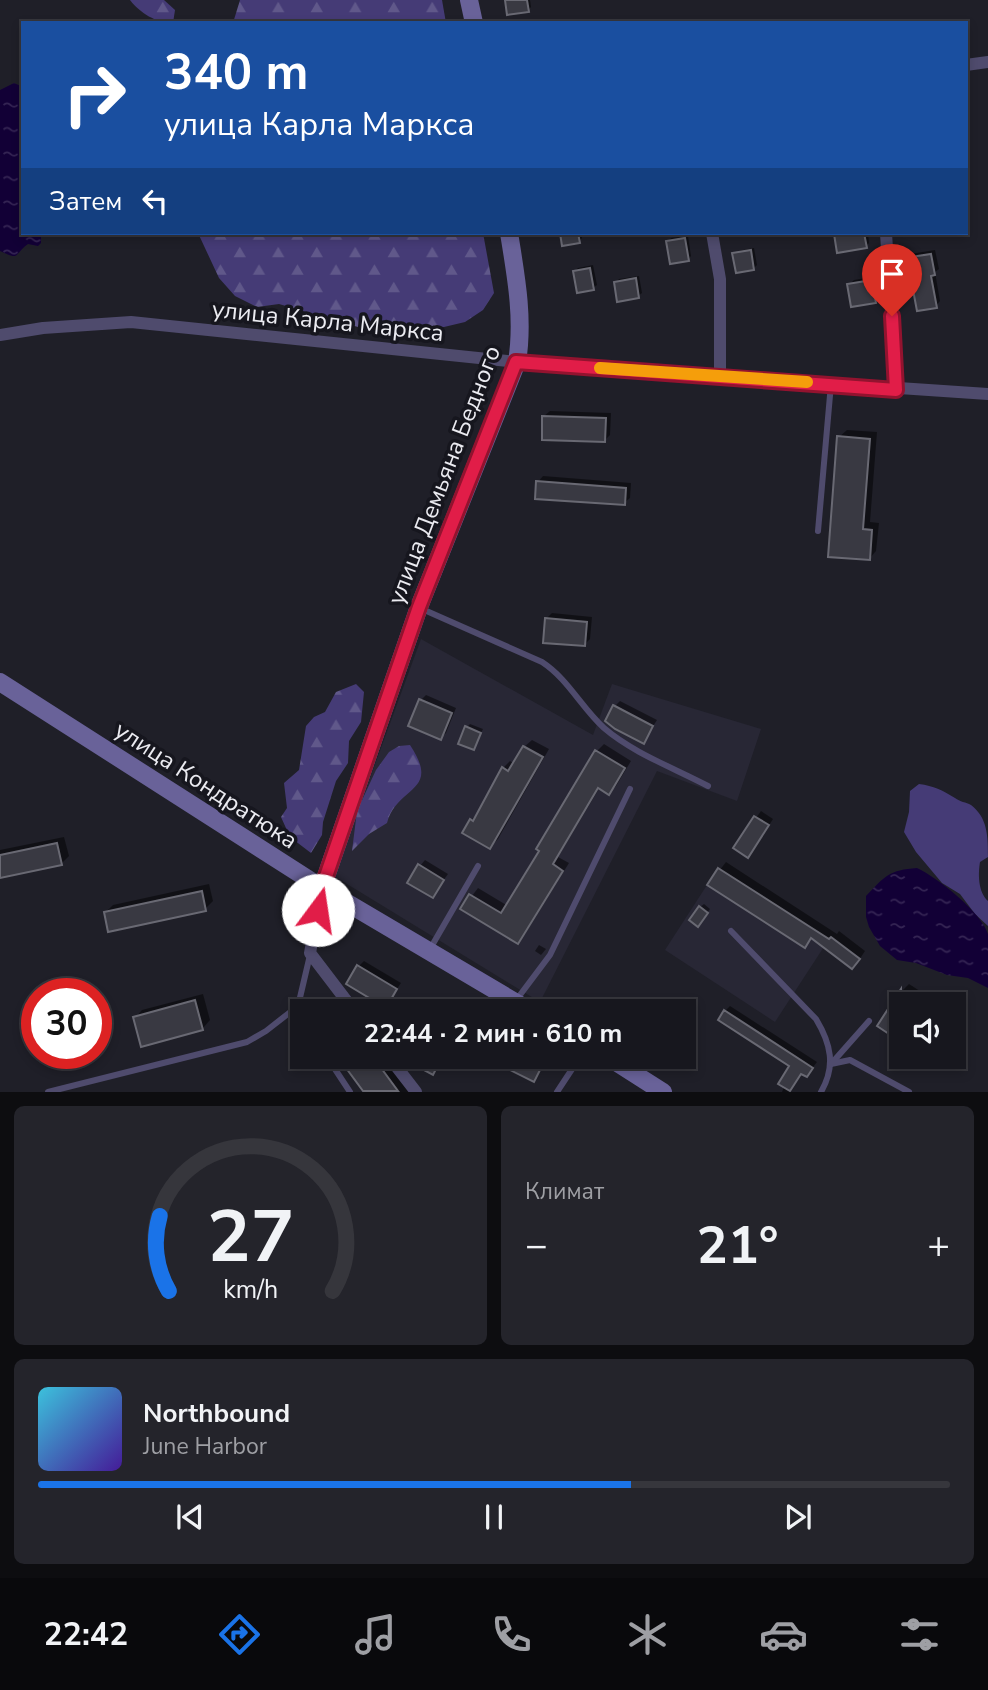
<!DOCTYPE html>
<html lang="ru">
<head>
<meta charset="utf-8">
<style>
	body { margin:0; font-family:"Nunito Sans",sans-serif; background:#24242b; color:#f1f3f6; height:100vh; display:flex; flex-direction:column; font-size:26px; white-space:nowrap }
	* { box-sizing:border-box; margin:0 }
	p { font-size:23px; color:#9e9fa4 }
	.icon { flex:none; width:38px; height:38px; fill:none; stroke:currentColor; stroke-width:2; stroke-linecap:round; stroke-linejoin:round }
	.map { position:relative; height:1092px; overflow:hidden }
	.sheet { display:flex; flex-direction:column; gap:14px; padding:14px; background:#0d0d10; flex:1 }
	.sheet>* { flex:none }
	.guide { position:absolute; left:21px; top:21px; width:947px; height:214px; border-radius:0px; box-shadow:0 4px 10px #0003,0 0 0 2px #36363c; background:#1a4fa0; color:#fff; overflow:hidden }
	.buttons { position:absolute; left:889px; top:992px; display:grid; gap:14px }
	.buttons a { display:grid; place-items:center; width:77px; height:77px; border-radius:0px; background:#17171e; box-shadow:0 4px 10px #0003,0 0 0 2px #36363c; font-size:35px }
	.speed { position:absolute; left:21px; top:978px; display:flex; gap:14px; font-size:35px; font-weight:700; text-align:center }
	.speed>* { display:grid; place-content:center; width:91px; height:91px; border-radius:50%; background:#17171e; box-shadow:0 4px 10px #0003,0 0 0 2px #36363c; line-height:1 }
	.speed .limit { border:10px solid #d22; background:#fff; color:#111 }
	.pin { position:absolute; display:grid; place-items:center; width:60px; height:60px; color:#fff; margin:-72px -30px; border-radius:50% 50% 50% 0; rotate:-45deg; box-shadow:0 0 7px #0007 }
	.pin .icon { rotate:45deg }
	.me { position:absolute; width:77px; margin:-38px; rotate:14deg; stroke-linejoin:round; filter:drop-shadow(0 0 5px #0008) }
	.turn { display:flex; align-items:center; gap:24px; height:147px; padding:0 28px; font-size:32px }
	.turn .icon { width:91px; height:91px; stroke-width:2.5 }
	.turn b { display:block; font-size:49px; line-height:60px }
	.then { display:flex; align-items:center; height:66px; padding:0 28px; background:#0003; gap:14px; font-size:26px }
	.big { font-size:52px; font-weight:700; line-height:1.1 }
	.sheet .widget { flex:1; display:flex; flex-direction:column; justify-content:center; gap:10px; min-width:0; padding:0 24px; border-radius:10px; background:#24242b }
	.sheet .dial { align-items:center; gap:0 }
	.dial svg { height:182px; overflow:visible; fill:none; stroke:#36363c; stroke-width:7; stroke-linecap:round; text-anchor:middle }
	.dial text { fill:#f1f3f6; stroke:none }
	.song { display:flex; align-items:center; gap:21px }
	.cover { width:84px; height:84px; border-radius:10px; background:linear-gradient(135deg,hsl(190 70% 55%),hsl(260 70% 35%)) }
	.played { height:7px; border-radius:4px; background:linear-gradient(90deg,#1a73e8 65%,#36363c 65%) }
	.keys { display:flex; justify-content:space-around; direction:ltr }
	.heat { display:flex; justify-content:space-between; align-items:center; font-size:38px; direction:ltr }
	.sheet .tiles { flex:1; display:grid; gap:14px; grid-template-columns:1fr 1fr }
	.widget:last-child { grid-column:span 2 }
	.trip { position:absolute; left:290px; top:999px; width:406px; height:70px; border-radius:0px; background:#17171e; box-shadow:0 4px 10px #0003,0 0 0 2px #36363c; font-weight:700; line-height:70px; text-align:center }
	.dock { display:flex; height:112px; justify-content:space-around; align-items:center; background:#09090c; color:#9e9fa4 }
	.dock .icon { width:49px; height:49px }
	.dock .selected { color:#1a73e8 }
	.dock b { font-size:32px; color:#f1f3f6 }
	.map>svg:first-child { display:block }
	.built { fill:#282735 }
	.green { fill:#453b76 }
	.forest { fill:url(#forest-firs) }
	.water { fill:url(#water-ripples) }
	.shadow { fill:#0007 }
	.building { fill:#393942; stroke:#696973; stroke-width:2 }
	.lines { fill:none; stroke-linecap:round; stroke-linejoin:round }
	.lane { stroke:#4f4b6d; stroke-width:6 }
	.street { stroke:#4f4b6d; stroke-width:12 }
	.secondary { stroke:#696299; stroke-width:18 }
	.route-casing { stroke:#92132f; stroke-width:18 }
	.route { stroke:#e11d48; stroke-width:12 }
	.slow { stroke:#f59e0b; stroke-width:12 }
	.labels { text-anchor:middle; dominant-baseline:central; stroke-width:7; stroke-linejoin:round; paint-order:stroke }
	.street-label { font-size:24px; fill:#ebebf1; stroke:#16161e }
</style>
</head>
<body>
<div class="map">
<svg width="988" height="1092" viewBox="0 0 988 1092">
	<defs>
		<pattern id="forest-firs" width="22" height="20" patternUnits="userSpaceOnUse" patternTransform="scale(1.75)"><rect width="22" height="20" fill="#453b76"/><path d="M5 1l3.5 6h-7zM16 11l3.5 6h-7z" fill="#60588a"/></pattern>
		<pattern id="water-ripples" width="26" height="14" patternUnits="userSpaceOnUse" patternTransform="scale(1.75)"><rect width="26" height="14" fill="#120036"/><path d="M2 4q2-2 4 0t4 0M15 11q2-2 4 0t4 0" fill="none" stroke="#352554"/></pattern>
	</defs>
	<rect width="100%" height="100%" fill="#1f1f28"/>
	<g class="built">
		<polygon points="421,639 593,735 612,684 761,729 737,801 657,771 540,1002 334,876"/>
		<polygon points="718,868 829,939 775,1022 665,950"/>
	</g>
	<path class="green" d="M919,784C934,786 942,790 955,798C960,802 966,802 971,805C988,818 988,837 988,857L980,862C978,874 978,892 988,901V926L975,914L960,894L942,883L916,852L904,832L909,812L910,791Z"/>
	<g class="forest">
		<path d="M130,0H164L175,10L173,23C156,23 140,13 130,0Z"/>
		<polygon points="240,0 442,0 446,23 233,23"/>
		<polygon points="198,233 483,233 494,293 483,310 465,322 444,327 358,327 279,304 257,307 235,296 219,278"/>
		<polygon points="356,684 364,692 361,722 349,741 348,763 336,781 323,822 322,835 311,853 290,837 281,817 287,808 284,783 299,770 306,726 314,717 325,712 336,692"/>
		<path d="M410,745C442,793 397,785 387,823L369,834L352,851L357,811L376,770L389,752L399,746Z"/>
	</g>
	<g class="water">
		<path d="M14,83L23,87V233H41V243L38,246L28,244C13,255 21,261 0,251V90Z"/>
		<path d="M917,868C937,877 982,913 988,934C988,944 988,976 988,988L968,978L947,975L916,963L897,960L880,946L869,927L866,917V896C885,876 889,870 917,868Z"/>
	</g>
	<g class="shadow">
		<polygon points="507,0 530,0 531,7 528,10"/>
		<polygon points="562,233 581,233 582,238 579,241 564,244"/>
		<polygon points="838,233 868,233 869,243 866,246 836,235"/>
		<polygon points="688,236 691,256 688,260 668,242 671,238"/>
		<polygon points="754,248 757,265 754,268 734,254 738,251"/>
		<polygon points="935,250 939,269 935,272 940,301 936,306 913,277 906,259 910,254"/>
		<polygon points="593,265 597,285 593,288 575,271 578,268"/>
		<polygon points="639,276 642,293 638,296 616,283 619,279"/>
		<polygon points="877,276 880,296 875,301 849,285 854,280"/>
		<polygon points="550,411 611,413 610,435 605,440 544,416"/>
		<polygon points="847,430 877,432 870,522 879,523 876,551 869,559 839,437"/>
		<polygon points="543,476 631,483 630,498 624,503 538,482"/>
		<polygon points="552,613 592,617 590,639 584,645 546,619"/>
		<polygon points="426,695 456,708 446,733 441,738 421,700"/>
		<polygon points="620,701 657,720 643,742 615,706"/>
		<polygon points="470,724 483,729 473,748 467,727"/>
		<polygon points="532,740 549,749 498,839 490,847 471,820 479,813 503,768 510,761 515,764 524,747"/>
		<polygon points="604,744 631,761 616,786 609,793 600,787 558,857 569,863 525,934 518,942 462,909 478,888 508,906 597,751"/>
		<polygon points="761,811 773,819 753,850 735,847"/>
		<polygon points="64,837 69,856 61,864 0,876 0,850"/>
		<polygon points="425,860 448,874 432,896 420,866"/>
		<polygon points="726,862 837,934 839,931 865,951 859,960 813,937 805,946 709,884"/>
		<polygon points="209,884 213,901 205,909 106,912 113,905"/>
		<polygon points="704,904 710,909 701,921 700,907"/>
		<polygon points="539,945 546,949 541,955 535,951"/>
		<polygon points="364,961 401,983 386,1005 358,967"/>
		<polygon points="909,984 940,1004 901,1004 901,1040 879,1026 901,992"/>
		<polygon points="203,994 210,1020 203,1028 142,1044 135,1018 142,1010"/>
		<polygon points="730,1006 817,1062 807,1075 802,1072 790,1092 782,1092 792,1066 725,1011"/>
		<polygon points="954,1014 967,1022 954,1042"/>
		<polygon points="340,1057 386,1057 411,1092 365,1092"/>
		<polygon points="508,1057 545,1057 547,1058 533,1080"/>
		<polygon points="928,1057 944,1057 938,1063"/>
	</g>
	<g class="building">
		<polygon points="505,0 527,0 529,12 507,15"/>
		<polygon points="560,233 578,233 580,243 562,246"/>
		<polygon points="844,233 864,233 867,248 837,253 834,234"/>
		<polygon points="685,238 689,261 670,264 666,241"/>
		<polygon points="751,250 754,270 736,273 732,253"/>
		<polygon points="931,254 935,275 931,276 937,308 917,311 911,279 908,280 904,258"/>
		<polygon points="590,268 594,290 577,293 573,271"/>
		<polygon points="636,278 639,298 617,302 614,282"/>
		<polygon points="872,280 876,303 851,307 847,284"/>
		<polygon points="542,416 606,418 605,442 542,440"/>
		<polygon points="837,436 870,439 863,529 872,530 870,560 828,557"/>
		<polygon points="536,481 626,488 625,505 535,499"/>
		<polygon points="545,618 587,622 585,646 543,643"/>
		<polygon points="419,699 452,713 441,740 408,726"/>
		<polygon points="613,705 653,726 644,744 615,729 605,721"/>
		<polygon points="465,726 481,733 474,750 458,744"/>
		<polygon points="523,746 543,757 490,849 462,833 470,819 473,821 502,767 508,771"/>
		<polygon points="595,750 625,768 609,795 598,788 553,864 563,871 518,944 460,909 469,894 501,913 539,851 536,849"/>
		<polygon points="754,816 769,825 748,858 733,848"/>
		<polygon points="57,843 62,865 0,878 0,855"/>
		<polygon points="418,864 444,880 433,898 407,883"/>
		<polygon points="718,868 829,939 831,937 860,959 852,969 811,938 805,948 707,885"/>
		<polygon points="202,891 206,911 108,932 104,912"/>
		<polygon points="699,906 708,913 698,927 689,920"/>
		<polygon points="357,965 397,989 386,1008 346,984"/>
		<polygon points="901,989 901,992 921,1004 901,1004 901,1042 877,1026"/>
		<polygon points="195,1000 203,1030 141,1047 133,1017"/>
		<polygon points="724,1010 813,1068 807,1077 801,1074 790,1091 778,1084 789,1066 718,1020"/>
		<polygon points="338,1057 373,1057 398,1091 363,1091"/>
		<polygon points="400,1057 442,1057 433,1075"/>
		<polygon points="506,1057 529,1057 543,1064 534,1082 502,1066"/>
	</g>
	<g class="lines">
		<g class="lane">
			<polyline points="818,531 831,384"/>
			<path d="M422,609L542,662C568,679 581,707 604,728C633,753 674,768 708,786"/>
			<path d="M731,931L816,1019C831,1044 836,1066 821,1092"/>
			<polyline points="430,949 478,866"/>
			<polyline points="517,999 550,955 630,789"/>
			<polyline points="327,1057 350,1092"/>
			<polyline points="831,1064 850,1060 909,1092"/>
			<polyline points="831,1064 869,1021"/>
			<polyline points="48,1092 247,1042 266,1031 298,1006 310,955"/>
			<polyline points="557,1092 580,1057"/>
		</g>
		<g class="street">
			<polyline points="966,65 988,62"/>
			<polyline points="712,233 720,279 720,377"/>
			<polyline points="886,233 896,390"/>
			<polyline points="0,335 43,328 131,322 517,362 988,394"/>
			<polyline points="322,888 310,953 355,1012"/>
			<polyline points="389,1057 416,1092"/>
		</g>
		<g class="secondary">
			<polyline points="469,0 474,23"/>
			<polyline points="0,682 322,888 532,1012"/>
			<path d="M322,888L419,607L517,362C524,319 516,276 509,233"/>
			<polyline points="608,1057 663,1092"/>
		</g>
	</g>
	<g class="lines">
		<g class="route-casing">
			<polyline id="route" points="318,910 322,888 419,607 516,362 896,390 892,316"/>
		</g>
		<use href="#route" class="route"/>
		<polyline class="slow" points="600,368 807,382"/>
	</g>
	<g class="labels">
		<g class="street-label">
			<text transform="translate(328 321) rotate(6)">улица Карла Маркса</text>
			<text transform="translate(444 475) rotate(-69)">улица Демьяна Бедного</text>
			<text transform="translate(206 785) rotate(33)">улица Кондратюка</text>
		</g>
	</g>
</svg>
<div class="buttons">
<a><svg class="icon" aria-label="sound" viewBox="0 0 24 24"><path d="M4 9h4l5-4v14l-5-4H4zM17 9q2 3 0 6"/></svg></a>
</div>
<div class="speed"><div class="limit">30</div></div>
<div class="pin" style="left:892px;top:316px;background:#d93025"><svg class="icon" aria-label="arrive" viewBox="0 0 24 24"><path d="M6 21V4h12l-3 4 3 4H6"/></svg></div>
<svg class="me" style="left:318px;top:910px" viewBox="-20 -20 40 40"><circle r="19" fill="#fff"/><path d="M0-13L10 11 0 6-10 11z" fill="#e11d48"/></svg>
<div class="trip">22:44 · 2 мин · 610 m</div>
<div class="guide">
<div class="turn"><svg class="icon" aria-label="right" viewBox="0 0 24 24"><path d="M7 20v-9h11M14 6l5 5-5 5"/></svg><div><b>340 m</b>улица Карла Маркса</div></div>
<div class="then">Затем<svg class="icon" aria-label="left" viewBox="0 0 24 24"><path d="M17 20v-9H6M10 6l-5 5 5 5"/></svg></div>
</div>
</div>
<section class="sheet">
<div class="tiles">
<div class="widget dial"><svg viewBox="0 0 100 80">
<path d="M14 69A42 42 0 1 1 86 69"/>
<path d="M14 69A42 42 0 0 1 10 36" stroke="#1a73e8"/>
<text x="50" y="56" font-size="32" font-weight="700">27</text>
<text x="50" y="72" font-size="11">km/h</text>
</svg></div>
<div class="widget"><p>Климат</p>
<div class="heat"><a>−</a><b class="big">21°</b><a>+</a></div>
</div>
<div class="widget">
<div class="song"><i class="cover"></i><div><b>Northbound</b><p>June Harbor</p></div></div>
<div class="played"></div>
<div class="keys"><svg class="icon" aria-label="previous" viewBox="0 0 24 24"><path d="M18 5L8 12l10 7zM5 5v14"/></svg><svg class="icon" aria-label="pause" viewBox="0 0 24 24"><path d="M8 5v14M16 5v14"/></svg><svg class="icon" aria-label="next" viewBox="0 0 24 24"><path d="M6 5l10 7-10 7zM19 5v14"/></svg></div>
</div>
</div>
</section>
<nav class="dock">
<b>22:42</b>
<svg class="icon selected" aria-label="directions" viewBox="0 0 24 24"><path d="M12 3l9 9-9 9-9-9zM9 14v-3h6M13 9l2 2-2 2"/></svg>
<svg class="icon" aria-label="music" viewBox="0 0 24 24"><path d="M9 18V5l10-2v13"/><circle cx="6" cy="18" r="3"/><circle cx="16" cy="16" r="3"/></svg>
<svg class="icon" aria-label="phone" viewBox="0 0 24 24"><path d="M5 4h4l2 5-3 2q2 4 5 5l2-3 5 2v4C11 20 4 13 5 4z"/></svg>
<svg class="icon" aria-label="climate" viewBox="0 0 24 24"><path d="M12 3v18M4 7l16 10M4 17L20 7"/></svg>
<svg class="icon" aria-label="car" viewBox="0 0 24 24"><path d="M5 17H2v-5l4-1 3-4h7l3 4 3 1v5h-3M9 17h6M6 11h13"/><circle cx="7" cy="17" r="2"/><circle cx="17" cy="17" r="2"/></svg>
<svg class="icon" aria-label="filters" viewBox="0 0 24 24"><path d="M4 7h16M4 17h16"/><circle cx="9" cy="7" r="2"/><circle cx="15" cy="17" r="2"/></svg>
</nav>
</body>
</html>
